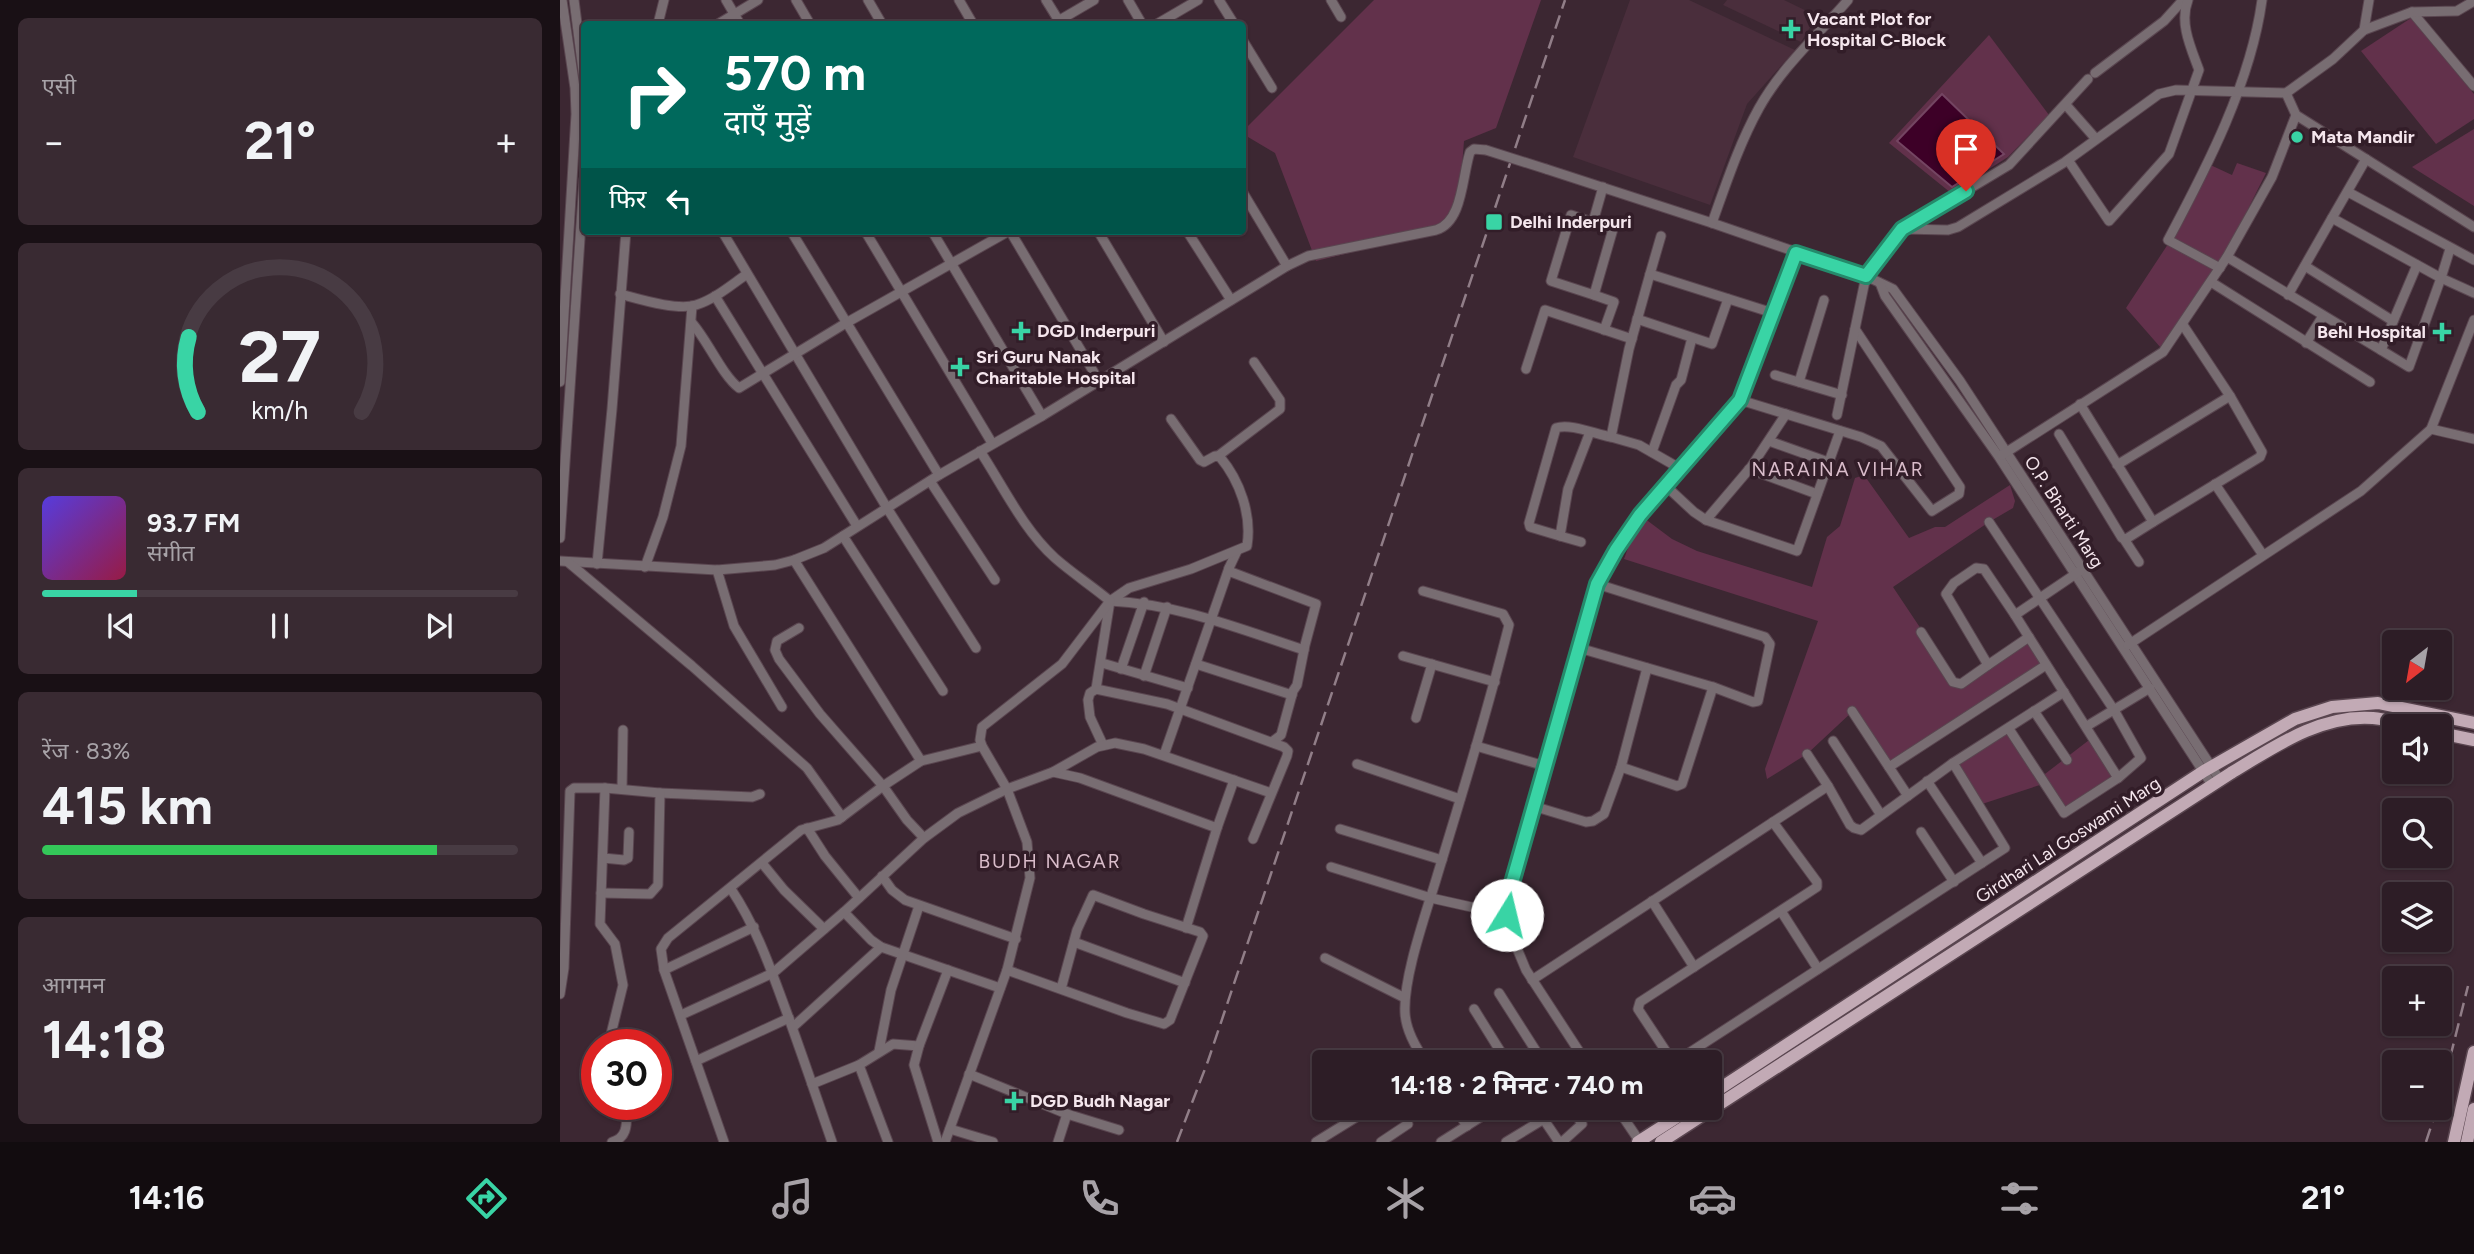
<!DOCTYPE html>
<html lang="hi">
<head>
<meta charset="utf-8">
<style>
	body { margin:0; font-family:Figtree,"Noto Sans Devanagari",sans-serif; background:#392a32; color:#f1f3f6; height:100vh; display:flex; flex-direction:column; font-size:26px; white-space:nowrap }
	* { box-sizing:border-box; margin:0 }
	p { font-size:23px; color:#a7a2a7 }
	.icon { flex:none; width:38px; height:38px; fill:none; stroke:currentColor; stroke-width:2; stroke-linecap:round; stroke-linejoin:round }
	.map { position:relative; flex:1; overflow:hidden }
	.panel { display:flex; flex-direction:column; gap:18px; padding:18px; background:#191015; width:560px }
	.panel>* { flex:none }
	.guide { position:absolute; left:21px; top:21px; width:665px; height:214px; border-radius:7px; box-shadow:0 2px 5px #0004,0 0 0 2px #483b43; background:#00695c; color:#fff; overflow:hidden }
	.needle { width:46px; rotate:211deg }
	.tools { position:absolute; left:1822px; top:630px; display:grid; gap:14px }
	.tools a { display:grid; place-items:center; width:70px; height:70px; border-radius:7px; background:#2d1d26; box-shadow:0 2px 5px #0004,0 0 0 2px #483b43; font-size:35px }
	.speed { position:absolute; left:21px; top:1029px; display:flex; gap:14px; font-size:35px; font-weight:700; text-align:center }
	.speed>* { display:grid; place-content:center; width:91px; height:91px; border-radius:50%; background:#2d1d26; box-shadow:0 2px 5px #0004,0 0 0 2px #483b43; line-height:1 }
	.speed .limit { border:10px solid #d22; background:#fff; color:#111 }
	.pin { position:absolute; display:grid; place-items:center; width:60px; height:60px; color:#fff; margin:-72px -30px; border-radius:50% 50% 50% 0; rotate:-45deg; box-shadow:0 0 7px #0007 }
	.pin .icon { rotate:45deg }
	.me { position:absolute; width:77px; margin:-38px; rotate:9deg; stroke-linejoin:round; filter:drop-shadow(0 0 5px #0008) }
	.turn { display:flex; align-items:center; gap:24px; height:147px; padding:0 28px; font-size:32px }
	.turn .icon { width:91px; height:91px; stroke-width:2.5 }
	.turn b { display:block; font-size:49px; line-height:60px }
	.then { display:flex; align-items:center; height:66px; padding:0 28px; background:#0003; gap:14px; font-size:26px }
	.big { font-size:52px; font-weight:700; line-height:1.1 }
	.panel .tile { flex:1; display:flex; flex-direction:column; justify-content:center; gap:10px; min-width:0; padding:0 24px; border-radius:10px; background:#392a32 }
	.panel .dial { align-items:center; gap:0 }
	.dial svg { height:182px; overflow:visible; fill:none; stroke:#483b43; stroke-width:7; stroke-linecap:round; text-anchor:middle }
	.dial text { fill:#f1f3f6; stroke:none }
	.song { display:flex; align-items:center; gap:21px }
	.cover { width:84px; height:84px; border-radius:10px; background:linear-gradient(135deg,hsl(250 70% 55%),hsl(340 70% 35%)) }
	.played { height:7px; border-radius:4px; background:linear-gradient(90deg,#39d4a5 20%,#483b43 20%) }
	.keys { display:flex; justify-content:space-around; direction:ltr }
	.heat { display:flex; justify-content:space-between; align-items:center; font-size:38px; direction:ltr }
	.charge { height:10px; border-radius:5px; background:linear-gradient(90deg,#34c759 83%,#483b43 0) }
	.trip { position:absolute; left:752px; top:1050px; width:410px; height:70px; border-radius:7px; background:#2d1d26; box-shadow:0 2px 5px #0004,0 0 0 2px #483b43; font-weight:700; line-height:70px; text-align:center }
	.menu { display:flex; height:112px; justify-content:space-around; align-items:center; background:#120c0f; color:#a7a2a7 }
	.menu .icon { width:49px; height:49px }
	.menu .on { color:#39d4a5 }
	.menu b { font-size:32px; color:#f1f3f6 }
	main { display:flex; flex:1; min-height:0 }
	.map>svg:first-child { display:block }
	.built { fill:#4a2e3c }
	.green { fill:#62314b }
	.water { fill:#3d0027; stroke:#744562; stroke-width:2 }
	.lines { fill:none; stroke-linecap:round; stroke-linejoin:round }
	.minor-casing { stroke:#5a4650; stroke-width:11 }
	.major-casing { stroke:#5a4650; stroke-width:15 }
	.minor { stroke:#786d72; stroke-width:9 }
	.major { stroke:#c2aab5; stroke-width:12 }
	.rail { stroke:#917e88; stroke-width:2.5; stroke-dasharray:14 7; stroke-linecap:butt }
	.minor-bridge-casing { stroke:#5a4650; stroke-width:11; stroke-linecap:butt }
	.minor-bridge { stroke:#786d72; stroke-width:9 }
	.route-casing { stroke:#258a6b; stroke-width:18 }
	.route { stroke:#39d4a5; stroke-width:12 }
	.poi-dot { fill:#39d4a5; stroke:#321d28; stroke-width:2.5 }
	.labels { text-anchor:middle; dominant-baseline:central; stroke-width:7; stroke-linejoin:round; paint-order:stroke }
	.poi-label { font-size:18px; font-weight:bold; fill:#f5e6ed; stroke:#321d28; text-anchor:start }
	.street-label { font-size:18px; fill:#f5e6ed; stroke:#321d28 }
	.neighbourhood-label { font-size:19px; letter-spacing:2px; fill:#d9bcca; stroke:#321d28 }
</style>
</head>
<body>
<main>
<section class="panel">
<div class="tile"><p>एसी</p>
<div class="heat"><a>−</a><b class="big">21°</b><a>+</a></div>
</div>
<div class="tile dial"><svg viewBox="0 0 100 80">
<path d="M14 69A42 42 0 1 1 86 69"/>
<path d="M14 69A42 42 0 0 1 10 36" stroke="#39d4a5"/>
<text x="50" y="56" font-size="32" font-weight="700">27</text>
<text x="50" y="72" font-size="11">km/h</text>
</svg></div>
<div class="tile">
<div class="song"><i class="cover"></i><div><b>93.7 FM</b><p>संगीत</p></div></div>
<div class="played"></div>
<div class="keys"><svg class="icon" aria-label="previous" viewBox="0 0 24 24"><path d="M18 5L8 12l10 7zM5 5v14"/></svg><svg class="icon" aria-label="pause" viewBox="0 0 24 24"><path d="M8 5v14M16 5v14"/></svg><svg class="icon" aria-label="next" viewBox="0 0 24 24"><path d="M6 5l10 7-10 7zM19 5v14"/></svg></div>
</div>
<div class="tile"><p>रेंज · 83%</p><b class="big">415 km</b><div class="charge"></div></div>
<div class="tile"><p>आगमन</p><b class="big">14:18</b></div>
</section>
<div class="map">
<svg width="1914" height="1142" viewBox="0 0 1914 1142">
	<rect width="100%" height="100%" fill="#3c2732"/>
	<g class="built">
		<polygon points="1070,0 1129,0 1235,50 1187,104 1150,205 1013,157"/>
		<polygon points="1167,0 1224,0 1257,16 1241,42 1163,5"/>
	</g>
	<g class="green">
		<polygon points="814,0 981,0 936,128 904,141 898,216 890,228 756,261 715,153 683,134 683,131"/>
		<polygon points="1851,18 1914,94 1914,119 1876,144 1801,51"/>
		<polygon points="1429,35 1489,115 1448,157 1391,193 1329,143"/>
		<polygon points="1914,129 1914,206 1852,167"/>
		<polygon points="1644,162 1672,175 1677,163 1706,173 1664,257 1601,348 1566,308 1612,238"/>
		<polygon points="1304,475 1349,538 1375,527 1385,527 1450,485 1455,501 1453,508 1429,522 1333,587 1397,683 1469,637 1486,665 1329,767 1292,712 1247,754 1207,779 1205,769 1258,621 1064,559 1080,515 1112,539 1137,551 1252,587 1267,537 1280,526 1295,478"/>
		<polygon points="1449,729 1481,777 1533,737 1558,778 1506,814 1483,784 1419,805 1393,763"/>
	</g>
	<polygon class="water" points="1382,94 1444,154 1392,187 1337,141"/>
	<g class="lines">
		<g class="minor-casing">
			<g id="minor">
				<polyline points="14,0 24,79"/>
				<polyline points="166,0 180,24"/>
				<polyline points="236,0 250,24"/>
				<polyline points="308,0 322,24"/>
				<polyline points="399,0 413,24"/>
				<polyline points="486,0 499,21"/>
				<polyline points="568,0 582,24"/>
				<polyline points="659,0 674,24"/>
				<polyline points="771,0 781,17"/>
				<polyline points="1852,12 1914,86"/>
				<polyline points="98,24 104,0"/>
				<polyline points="158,24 198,0"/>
				<polyline points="493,24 534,0"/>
				<polyline points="597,24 638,0"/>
				<polyline points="1804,30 1809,0"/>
				<polyline points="682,39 712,88"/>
				<polyline points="1535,73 1604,21 1623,0"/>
				<polyline points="1726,93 1736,115 1914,227"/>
				<polyline points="1506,105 1536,139"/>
				<path d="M1508,160L1549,221L1609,154L1639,70C1631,48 1619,23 1628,0"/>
				<polyline points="986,169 1152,223 1306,276 1333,289 1400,381 1660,780"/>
				<polyline points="682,191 727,266"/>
				<polyline points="1788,192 1914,260"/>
				<polygon points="1011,215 1053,229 1034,295 991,281"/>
				<polyline points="1772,218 1806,159"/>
				<polyline points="1033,222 1043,187"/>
				<path d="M1152,223C1166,184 1179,144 1199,108C1221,68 1258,35 1288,0"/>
				<polyline points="1344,228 1449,165 1528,79"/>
				<polyline points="162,231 327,508 416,648"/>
				<polyline points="231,231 379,475"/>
				<polyline points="305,231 432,443"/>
				<polyline points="372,231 482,416"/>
				<polyline points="450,231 539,381"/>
				<polyline points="538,231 604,342"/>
				<polyline points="627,231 671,300"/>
				<polyline points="1890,249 1881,278 1914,293"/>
				<polyline points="1667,257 1849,367 1881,278 1772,218 1728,295"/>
				<polyline points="1745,266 1833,321"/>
				<path d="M1660,268L1608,240C1647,167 1691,82 1702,0"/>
				<polyline points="1090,274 1101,236"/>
				<polyline points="1651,282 1810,382"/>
				<polyline points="1320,283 1325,296 1439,457 1652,785"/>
				<path d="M60,294C79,299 117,311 136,305C155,299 171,285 187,274"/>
				<polyline points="1034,295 1054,302 1044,330"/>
				<polyline points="155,296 297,526"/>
				<polyline points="1077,319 1152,344 1168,299"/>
				<polyline points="1914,320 1871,429 1914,439"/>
				<path d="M132,323C148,341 162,375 179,388L286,323L449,231"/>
				<polyline points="1623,325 1670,396"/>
				<polyline points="1746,343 1763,316"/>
				<polyline points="1821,350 1857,265"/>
				<polyline points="966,369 985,310 1072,339"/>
				<polyline points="1215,375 1282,395"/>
				<polyline points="0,382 16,114 15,88 2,0"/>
				<polyline points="1239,382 1264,300"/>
				<polyline points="1180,400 1301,437 1321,446 1372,511 1399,494 1400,487 1295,329"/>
				<polyline points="1520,404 1593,522 1700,457 1702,452 1670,396 1557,465"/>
				<polyline points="1277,415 1306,276 1342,229 1388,230 1398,227 1505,162 1599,94 1616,90 1726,93 1773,59 1804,30 1852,12 1897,11 1914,1"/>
				<path d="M1030,432L1008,489L1000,536L970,527L969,523L996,428C1010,423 1035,434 1051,437"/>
				<polyline points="1499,434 1562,538 1566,539 1593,522"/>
				<polyline points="1209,441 1268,462"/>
				<polyline points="1092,452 1116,385 1121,380 1132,338"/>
				<polyline points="1442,455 1603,352 1667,257 1712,177 1736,115"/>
				<polyline points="658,456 720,409 720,400 694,362"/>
				<polyline points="1121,469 1079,445 1051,437 1069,349 1090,274 1213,313"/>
				<polyline points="1189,469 1257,494"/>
				<polyline points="370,481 435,580"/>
				<polyline points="1655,484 1703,555"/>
				<polyline points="1106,486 1134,512 1146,520 1237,551 1280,431"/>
				<polyline points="1146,520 1191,467 1226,414"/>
				<polyline points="1429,522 1554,710 1581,758 1558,778 1504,813 1449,729"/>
				<polyline points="283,536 383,691"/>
				<polyline points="1000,536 1021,542"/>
				<polyline points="0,538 24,179"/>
				<polyline points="1564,539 1579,562"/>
				<polyline points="677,551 669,568 671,572 756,604 745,645 737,685 733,691 721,735 712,742"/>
				<polyline points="234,560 361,761 422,746"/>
				<path d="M0,561L157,570L215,565L234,560L264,548L379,475L482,416L727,266L748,256L876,230C903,222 902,176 910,152L914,149L926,150"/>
				<polyline points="8,562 132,666 247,768 282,817"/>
				<polyline points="37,564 52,409 66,231"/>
				<polyline points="85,567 103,517 121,446 132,306"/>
				<polyline points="157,570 174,626 222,707"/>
				<path d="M863,591L943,614L949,625C928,709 903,791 878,873C867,911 843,976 845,1013C846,1031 856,1048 866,1062"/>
				<path d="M550,601C618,604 680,629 744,650"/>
				<polyline points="1455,615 1558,778"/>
				<polyline points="239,628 217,641 215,650 219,659 260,714 323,786 347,820 364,838"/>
				<polyline points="1361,632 1393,682 1401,684 1428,665 1386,594 1394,583 1416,568 1424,569 1455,615 1520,571"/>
				<polyline points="1568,645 1801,491 1871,429"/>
				<polyline points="1019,648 1153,687 1193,702 1198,701 1210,644 1205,637 1037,584"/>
				<polyline points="843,656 935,682"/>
				<polyline points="542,663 628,688"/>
				<polyline points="636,664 732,695"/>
				<polyline points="1428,665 1469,637"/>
				<polyline points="561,669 584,602"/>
				<polyline points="584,676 607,607"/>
				<path d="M536,689L550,601L569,588L631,569L687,546C692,515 680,481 660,457L655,456L644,462L640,460L611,419"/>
				<polyline points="1292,711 1348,796"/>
				<polyline points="1474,711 1507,760"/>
				<polyline points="856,718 872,664"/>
				<polyline points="1527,726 1590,688"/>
				<polyline points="1273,741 1321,815"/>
				<polyline points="543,745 530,717 528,700 530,693 536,689 607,704 724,747 728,751 727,756 693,839"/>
				<polyline points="916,746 985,766"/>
				<polyline points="604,755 669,568"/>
				<polyline points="1393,763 1504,692"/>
				<polyline points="797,764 900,799"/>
				<polyline points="1061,767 1117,786 1122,784 1153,687"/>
				<polyline points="1329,767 1486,665"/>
				<polyline points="493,772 520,778 657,828 626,928"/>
				<polyline points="1367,781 1422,863"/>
				<polyline points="62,789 63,730"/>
				<polyline points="100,793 192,797 200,794"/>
				<polyline points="973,806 1026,822 1033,821 1044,814 1061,767 1087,668"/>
				<polyline points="247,828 265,856 299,898"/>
				<polyline points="657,828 674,780"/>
				<polyline points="780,829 882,860"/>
				<polyline points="1361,832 1394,882"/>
				<polyline points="43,858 64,860 68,858 69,832"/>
				<polyline points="202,863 224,890 264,929"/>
				<polyline points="771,867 871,898 947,915"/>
				<polyline points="322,876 332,890 345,900 456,939"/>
				<path d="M171,889C195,925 209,964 224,1005C241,1051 256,1096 272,1142"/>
				<polyline points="41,893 90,894 98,885 100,793 45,788"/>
				<polyline points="1092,901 1134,967"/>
				<polyline points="1221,911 1258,969"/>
				<polyline points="284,912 311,940 321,947 440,988"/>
				<polyline points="514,942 625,983"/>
				<polyline points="765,958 845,998"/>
				<polyline points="104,970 194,927"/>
				<polyline points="447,970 567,1013 604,1024 610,1020 643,936 640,932 584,914 533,895 517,930 501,989"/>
				<polyline points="972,980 1268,786 1247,754"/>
				<polyline points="939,993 983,1062"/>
				<polyline points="0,994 4,968 10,791 14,788 45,788 40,924 55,944 63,985 51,1034 72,1045"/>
				<polyline points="914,1009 947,1062"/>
				<polyline points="121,1015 213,973 284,912 364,838 398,813 447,789 493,772 537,747 555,743 584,749 711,793"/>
				<polyline points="233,1027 321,947"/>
				<polyline points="319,1051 331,990 359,906"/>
				<polyline points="136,1061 229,1018"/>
				<polyline points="1006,1062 1020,1053"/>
				<polyline points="1026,1062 966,970 948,927 950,890 1037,584 1056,550 1080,515 1180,400 1236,253"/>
				<polyline points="1113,1062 1078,1009 1080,1002 1257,887 1257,882 1213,822"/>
				<polyline points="1115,1062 1445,848 1393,763 1301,830 1294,828 1290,825 1268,786"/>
				<polyline points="299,1065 333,1044 359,1046"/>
				<polyline points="409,1074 507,1114 498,1142"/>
				<polyline points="252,1084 299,1065 328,1142"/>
				<polyline points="895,1108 907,1126"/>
				<polyline points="976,1108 999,1142"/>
				<polyline points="1057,1108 1080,1142"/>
				<polyline points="507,1114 559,1130"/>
				<polyline points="390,1129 433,1142"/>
				<path d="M52,1142C70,1137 66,1120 67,1104"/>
				<polyline points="164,1142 104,970 101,949 108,938 241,830 278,820 323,786 361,761"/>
				<polyline points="378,1142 354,1065 359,1046 388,970"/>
				<path d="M385,1142L447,970L470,878L467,842L447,789L422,746L420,740L422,727L502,664L550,601C532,586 512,573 495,558C463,529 443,486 420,451"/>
				<polyline points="756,1142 811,1108"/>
				<polyline points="821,1142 848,1124"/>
				<polyline points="881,1142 935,1108"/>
				<polyline points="946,1142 984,1119"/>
				<polyline points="1002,1142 1022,1124 1012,1108"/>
			</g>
		</g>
		<g class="major-casing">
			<g id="major">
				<polyline points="1880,733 1914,740"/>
				<polyline points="1150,1095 1644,771 1735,719 1772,707 1818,703 1914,723"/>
				<polyline points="1078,1142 1131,1108"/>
				<path d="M1101,1142L1671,773C1714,747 1761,714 1813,718C1826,719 1839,724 1851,726"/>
				<polyline points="1894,1142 1914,1052"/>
				<polyline points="1907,1142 1914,1109"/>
			</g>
		</g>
		<use href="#minor" class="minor"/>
		<use href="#major" class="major"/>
		<g class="rail">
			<polyline points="1880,1098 1908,986"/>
			<polyline points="617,1142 648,1061 1005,0"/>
			<polyline points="1866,1142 1877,1108"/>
		</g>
		<g class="minor-bridge-casing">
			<polyline id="minor-bridge" points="926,150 986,169"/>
		</g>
		<use href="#minor-bridge" class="minor-bridge"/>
	</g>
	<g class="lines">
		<g class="route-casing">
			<polyline id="route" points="947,915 950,890 1037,584 1056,550 1080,515 1180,400 1236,253 1306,276 1342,229 1406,191"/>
		</g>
		<use href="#route" class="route"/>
	</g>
	<g class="poi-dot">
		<path d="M1227.5 18.5h7v7h7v7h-7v7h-7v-7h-7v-7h7z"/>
		<circle cx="1737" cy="137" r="7"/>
		<rect x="925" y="213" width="18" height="18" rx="3.5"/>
		<path d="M457.5 320.5h7v7h7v7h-7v7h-7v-7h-7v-7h7z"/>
		<path d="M1878.5 321.5h7v7h7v7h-7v7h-7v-7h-7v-7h7z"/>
		<path d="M396.5 356.5h7v7h7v7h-7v7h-7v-7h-7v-7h7z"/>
		<path d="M450.5 1090.5h7v7h7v7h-7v7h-7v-7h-7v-7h7z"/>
	</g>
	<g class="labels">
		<g class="poi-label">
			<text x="1247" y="19">Vacant Plot for<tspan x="1247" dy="21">Hospital C-Block</tspan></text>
			<text x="1751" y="137">Mata Mandir</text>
			<text x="950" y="222">Delhi Inderpuri</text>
			<text x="477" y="331">DGD Inderpuri</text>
			<text x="1866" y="332" text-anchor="end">Behl Hospital</text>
			<text x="416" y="357">Sri Guru Nanak<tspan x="416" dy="21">Charitable Hospital</tspan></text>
			<text x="470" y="1101">DGD Budh Nagar</text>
		</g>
		<g class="street-label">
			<text transform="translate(1504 512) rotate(57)">O.P. Bharti Marg</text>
			<text transform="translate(1508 840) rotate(-33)">Girdhari Lal Goswami Marg</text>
		</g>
		<g class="neighbourhood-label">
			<text x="1278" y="469">NARAINA VIHAR</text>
			<text x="490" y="861">BUDH NAGAR</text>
		</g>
	</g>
</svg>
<div class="tools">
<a><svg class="needle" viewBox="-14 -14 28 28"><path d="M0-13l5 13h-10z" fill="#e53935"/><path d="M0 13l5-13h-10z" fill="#a7a2a7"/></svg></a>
<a><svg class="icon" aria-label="sound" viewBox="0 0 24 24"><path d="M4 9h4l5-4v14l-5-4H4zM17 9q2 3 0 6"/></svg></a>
<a><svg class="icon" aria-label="search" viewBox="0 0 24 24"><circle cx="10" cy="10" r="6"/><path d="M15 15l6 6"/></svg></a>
<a><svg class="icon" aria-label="layers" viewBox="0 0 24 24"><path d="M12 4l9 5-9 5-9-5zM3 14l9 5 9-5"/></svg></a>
<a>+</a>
<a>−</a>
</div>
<div class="speed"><div class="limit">30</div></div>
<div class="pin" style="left:1406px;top:191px;background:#d93025"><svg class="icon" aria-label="arrive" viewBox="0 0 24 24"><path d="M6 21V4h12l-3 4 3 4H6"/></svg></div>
<svg class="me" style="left:947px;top:915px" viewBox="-20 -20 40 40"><circle r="19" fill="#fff"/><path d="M0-13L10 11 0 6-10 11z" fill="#39d4a5"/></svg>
<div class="trip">14:18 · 2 मिनट · 740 m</div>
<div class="guide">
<div class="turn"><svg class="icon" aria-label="right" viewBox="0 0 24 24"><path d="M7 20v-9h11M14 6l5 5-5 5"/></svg><div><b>570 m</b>दाएँ मुड़ें</div></div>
<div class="then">फिर<svg class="icon" aria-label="left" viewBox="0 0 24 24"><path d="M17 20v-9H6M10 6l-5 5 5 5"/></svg></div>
</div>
</div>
</main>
<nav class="menu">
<b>14:16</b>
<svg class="icon on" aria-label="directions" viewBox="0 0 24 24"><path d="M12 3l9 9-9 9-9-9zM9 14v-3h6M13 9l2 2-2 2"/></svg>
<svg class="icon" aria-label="music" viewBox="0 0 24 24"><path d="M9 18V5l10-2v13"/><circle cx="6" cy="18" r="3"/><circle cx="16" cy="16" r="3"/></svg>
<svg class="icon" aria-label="phone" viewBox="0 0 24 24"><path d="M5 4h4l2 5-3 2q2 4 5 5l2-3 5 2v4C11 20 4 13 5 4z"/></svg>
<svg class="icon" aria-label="climate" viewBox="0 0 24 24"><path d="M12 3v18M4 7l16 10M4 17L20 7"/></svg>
<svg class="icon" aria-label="car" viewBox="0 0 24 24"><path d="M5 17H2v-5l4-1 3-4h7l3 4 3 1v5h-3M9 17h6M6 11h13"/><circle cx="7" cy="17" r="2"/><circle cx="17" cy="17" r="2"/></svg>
<svg class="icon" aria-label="filters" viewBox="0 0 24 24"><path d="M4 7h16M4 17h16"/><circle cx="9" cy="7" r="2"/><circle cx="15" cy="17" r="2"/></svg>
<b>21°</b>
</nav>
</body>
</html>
